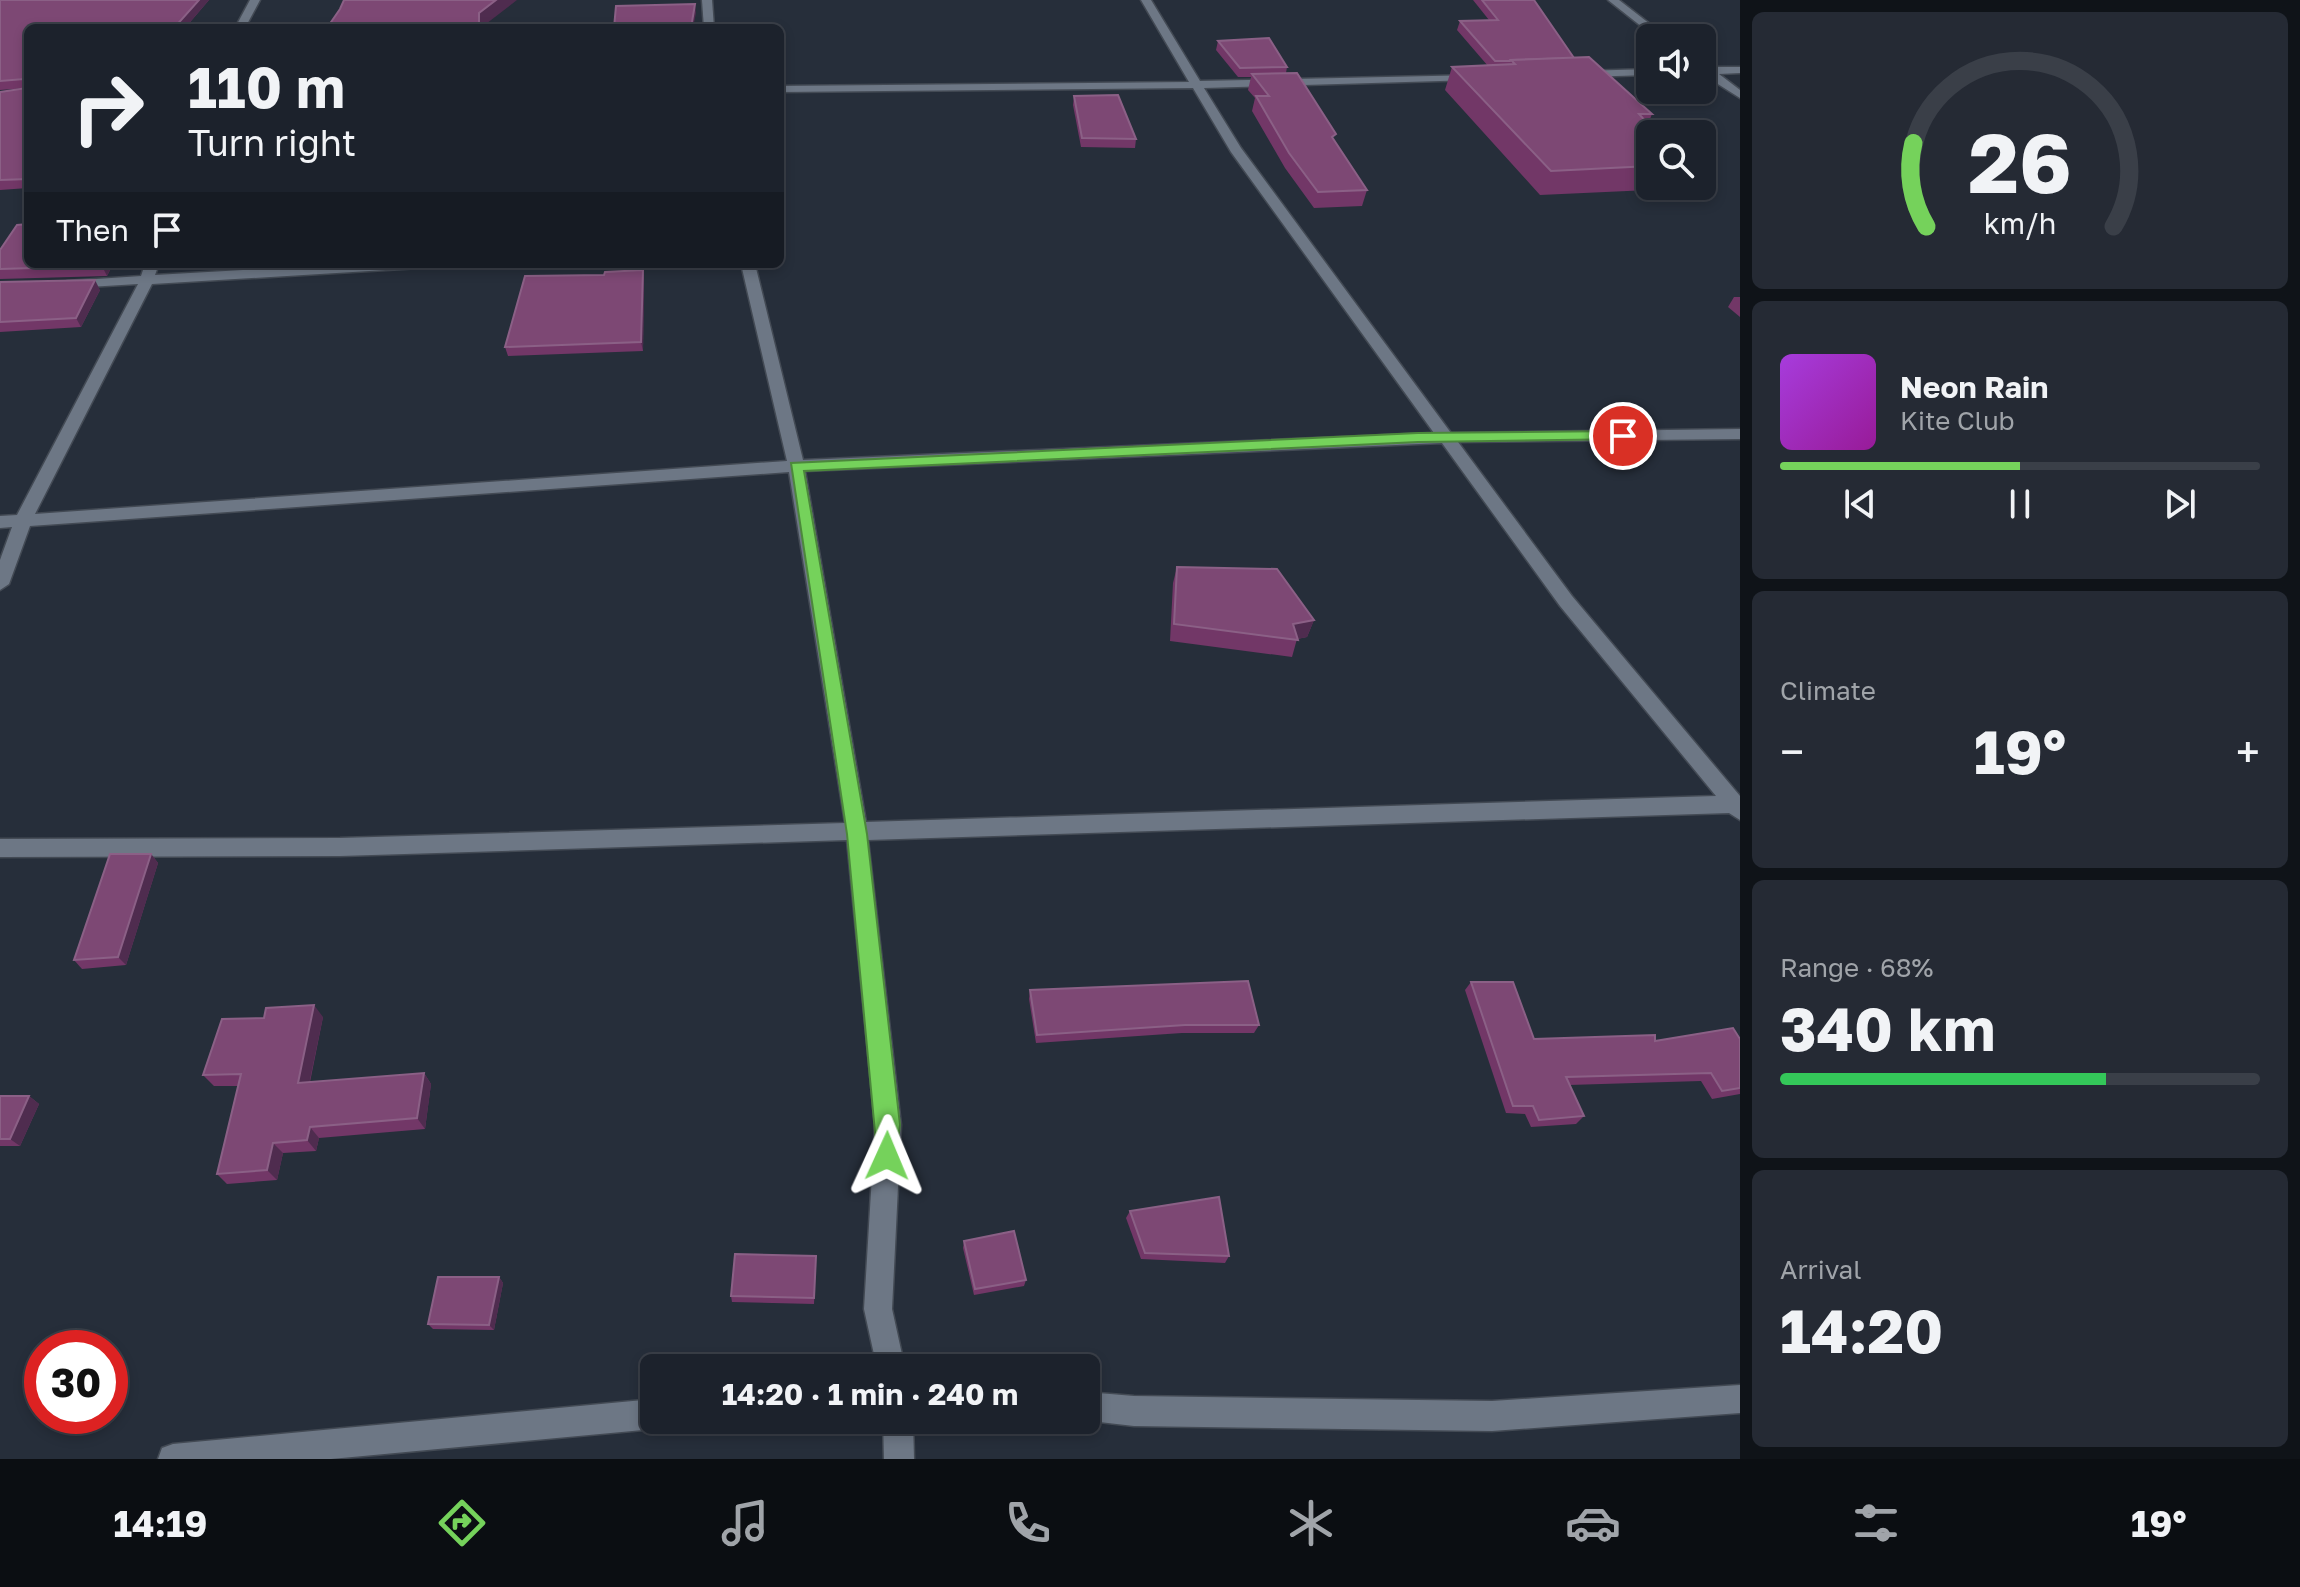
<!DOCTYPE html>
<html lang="en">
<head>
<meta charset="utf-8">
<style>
	body { margin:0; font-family:"Golos Text",sans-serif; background:#252a34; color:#f1f3f6; height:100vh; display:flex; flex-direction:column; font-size:30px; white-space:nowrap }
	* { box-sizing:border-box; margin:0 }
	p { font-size:26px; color:#a0a4a9 }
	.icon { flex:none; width:44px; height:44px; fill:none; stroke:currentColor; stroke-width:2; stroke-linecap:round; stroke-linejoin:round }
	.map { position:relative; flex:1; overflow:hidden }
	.panel { display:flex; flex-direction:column; gap:12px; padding:12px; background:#0f1318; width:560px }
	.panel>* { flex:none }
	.top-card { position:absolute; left:24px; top:24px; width:760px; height:244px; border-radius:12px; box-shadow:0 4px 12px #0003,0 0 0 2px #3a3f48; background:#1c222c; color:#f1f3f6; overflow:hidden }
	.fabs { position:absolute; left:1636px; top:24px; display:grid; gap:16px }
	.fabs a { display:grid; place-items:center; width:80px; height:80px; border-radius:12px; background:#1c222c; box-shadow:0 4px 12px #0003,0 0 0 2px #3a3f48; font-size:40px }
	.speed { position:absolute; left:24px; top:1330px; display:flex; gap:16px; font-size:40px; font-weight:700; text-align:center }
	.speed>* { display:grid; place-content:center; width:104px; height:104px; border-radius:50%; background:#1c222c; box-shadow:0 4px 12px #0003,0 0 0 2px #3a3f48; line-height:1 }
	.speed .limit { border:12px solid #d22; background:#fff; color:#111 }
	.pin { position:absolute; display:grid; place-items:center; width:68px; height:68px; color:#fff; margin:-34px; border:4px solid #fff; border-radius:50%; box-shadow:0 2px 8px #0007 }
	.me { position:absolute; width:88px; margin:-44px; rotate:1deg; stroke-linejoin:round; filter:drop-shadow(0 0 6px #0008) }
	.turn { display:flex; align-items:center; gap:28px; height:168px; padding:0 32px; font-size:36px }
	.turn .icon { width:104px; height:104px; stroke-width:2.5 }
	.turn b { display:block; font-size:56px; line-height:68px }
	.then { display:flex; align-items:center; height:76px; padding:0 32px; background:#0003; gap:16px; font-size:30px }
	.big { font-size:60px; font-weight:700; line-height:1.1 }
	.panel .widget { flex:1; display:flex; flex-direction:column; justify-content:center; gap:12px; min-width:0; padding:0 28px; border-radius:12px; background:#252a34 }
	.panel .dial { align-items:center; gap:0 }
	.dial svg { height:208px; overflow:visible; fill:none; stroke:#3a3f48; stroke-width:7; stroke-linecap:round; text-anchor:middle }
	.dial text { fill:#f1f3f6; stroke:none }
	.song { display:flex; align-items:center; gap:24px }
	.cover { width:96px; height:96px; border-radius:12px; background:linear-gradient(135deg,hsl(280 70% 55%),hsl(300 70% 35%)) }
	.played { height:8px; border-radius:4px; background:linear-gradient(90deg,#75d25b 50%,#3a3f48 50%) }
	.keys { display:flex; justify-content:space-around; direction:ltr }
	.heat { display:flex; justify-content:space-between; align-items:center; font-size:44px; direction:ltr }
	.charge { height:12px; border-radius:6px; background:linear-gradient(90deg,#34c759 68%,#3a3f48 0) }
	.trip { position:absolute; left:640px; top:1354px; width:460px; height:80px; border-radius:12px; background:#1c222c; box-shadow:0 4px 12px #0003,0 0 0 2px #3a3f48; font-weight:700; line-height:80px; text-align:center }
	.dock { display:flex; height:128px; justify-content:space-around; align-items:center; background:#0b0e12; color:#a0a4a9 }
	.dock .icon { width:56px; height:56px }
	.dock .current { color:#75d25b }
	.dock b { font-size:36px; color:#f1f3f6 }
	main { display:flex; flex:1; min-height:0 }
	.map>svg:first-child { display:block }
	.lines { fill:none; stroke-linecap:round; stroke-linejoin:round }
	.minor-casing { stroke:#434a54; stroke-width:3 }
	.minor { fill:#6d7785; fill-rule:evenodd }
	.wall { fill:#723767 }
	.shaded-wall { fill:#4f2c4f }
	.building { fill:#7d4874; stroke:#8b6086; stroke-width:2 }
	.route { fill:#75d25b; stroke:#4c883b; stroke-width:2 }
</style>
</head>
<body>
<main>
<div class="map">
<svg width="1740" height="1459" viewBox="0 0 1740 1459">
	<rect width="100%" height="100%" fill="#262e3a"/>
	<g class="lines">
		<g class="minor-casing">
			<g id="minor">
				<polygon points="250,0 260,0 245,28 235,28"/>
				<polygon points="702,0 712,0 714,28 704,28"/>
				<path d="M1141,0H1151L1200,81L1478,75V79L1474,80L1204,88L1241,148L1451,433L1740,429V439L1458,442L1572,596L1740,796V820L1729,813L868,840L901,1125L892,1309L905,1368H877L864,1309L875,1125L847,840L340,856L0,857V839L340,838L845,823L789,472L30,526L9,584L0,590V560L12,527L0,528V516L17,515L138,284L72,288L65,284L67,281L141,276L145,264H159L155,275L347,264H426L419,268L152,284L35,514L787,461L741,264H755L803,460L1434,433L1231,152L1193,88L780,92V86L1189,82ZM1442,443L1560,606L1716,796L866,822L805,471Z"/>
				<polygon points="1608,0 1619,0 1668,38 1656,38"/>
				<polygon points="1702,64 1710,67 1740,67 1740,73 1719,74 1740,90 1740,98 1702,74"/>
				<polygon points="1650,69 1650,75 1582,77 1576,74 1582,71"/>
				<polygon points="1740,1385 1740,1413 1492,1431 1134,1426 1082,1420 1086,1420 1086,1392 1134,1396 1492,1401"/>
				<polygon points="654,1399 654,1420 666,1420 654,1429 331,1459 158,1459 162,1448 173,1444"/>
				<polygon points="883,1420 913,1420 914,1459 884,1459"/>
			</g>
		</g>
		<use href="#minor" class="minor"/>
	</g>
	<g class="wall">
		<polygon points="0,0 209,0 185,28 28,28 28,188 0,190 0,92 27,88 0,90"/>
		<polygon points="1473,0 1534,0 1574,58 1652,114 1648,124 1650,134 1650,186 1672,186 1671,189 1540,195 1445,90 1452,67 1488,66 1457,30 1460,21 1489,20"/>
		<polygon points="1218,41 1287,67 1286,73 1334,141 1367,190 1362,206 1314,208 1285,168 1252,111 1255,98 1248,90 1251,77 1238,77 1216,50"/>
		<polygon points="1074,96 1136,139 1135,148 1081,147 1073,105"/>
		<polygon points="0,250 113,264 107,276 0,279"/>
		<polygon points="643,270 644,280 643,351 508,356 505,347 604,275"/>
		<polygon points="0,282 100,290 81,327 0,332"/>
		<polygon points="1734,297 1740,297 1740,317 1728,307"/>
		<polygon points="1177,567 1314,620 1307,637 1297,639 1292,657 1170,641 1173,583"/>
		<polygon points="151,854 158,863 126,965 82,969 74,960"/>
		<polygon points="1471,982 1534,1039 1655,1041 1740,1039 1740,1094 1712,1099 1701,1081 1569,1085 1584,1116 1576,1124 1531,1127 1525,1114 1506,1113 1465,990"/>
		<polygon points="1030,990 1259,1025 1254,1033 1182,1033 1036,1043 1029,999"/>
		<polygon points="323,1017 310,1082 424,1073 431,1084 425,1129 319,1138 316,1151 283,1153 277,1180 227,1184 217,1174 238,1086 214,1086 203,1075 264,1018"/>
		<polygon points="0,1096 29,1096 39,1104 20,1146 0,1146"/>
		<polygon points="1130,1211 1229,1256 1225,1263 1141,1259 1126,1218"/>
		<polygon points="964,1241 1026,1280 1024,1286 974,1295 963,1248"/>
		<polygon points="816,1262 814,1304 732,1302 731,1296"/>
		<polygon points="499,1277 503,1283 494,1330 433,1329 428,1324"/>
	</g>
	<g class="shaded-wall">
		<polygon points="199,0 209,0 185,28 174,28"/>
		<polygon points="496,0 517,0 482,27 482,28 479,28 479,13"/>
		<polygon points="695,4 696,13 693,28 691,28"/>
		<polygon points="103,264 113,264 107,276 102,266"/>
		<polygon points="643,270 644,280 643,351 641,342"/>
		<polygon points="95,280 100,290 81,327 76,318"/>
		<polygon points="1314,620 1307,637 1292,640 1293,624"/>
		<polygon points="151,854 158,863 126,965 118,957"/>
		<polygon points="314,1005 323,1017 307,1094 298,1083"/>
		<polygon points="424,1073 431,1084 425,1129 417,1118"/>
		<polygon points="29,1096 39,1104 20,1146 10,1139"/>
		<polygon points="310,1127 319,1138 316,1151 307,1140"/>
		<polygon points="273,1143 283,1153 277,1180 267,1170"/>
		<polygon points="499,1277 503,1283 494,1330 489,1325"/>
	</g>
	<g class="building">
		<polygon points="0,0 199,0 174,28 28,28 28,179 0,180 0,92 27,88 24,79 0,81"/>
		<polygon points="344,0 496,0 479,13 479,28 327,28 340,9"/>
		<polygon points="1482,0 1534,0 1574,58 1511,60 1510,61 1495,61 1460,21 1498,20"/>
		<polygon points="695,4 691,28 614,28 616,6"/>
		<polygon points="1269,38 1287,67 1240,68 1218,41"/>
		<polygon points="1589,57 1652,114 1639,114 1657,134 1650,134 1650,166 1551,171 1452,67 1515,64 1511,60"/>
		<polygon points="1297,73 1336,134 1332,137 1367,190 1318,192 1289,153 1256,96 1269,96 1252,74"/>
		<polygon points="1118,95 1136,139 1082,138 1074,96"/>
		<polygon points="28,224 28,264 103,264 102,266 0,269 0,250 17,225"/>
		<polygon points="643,270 641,342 505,347 525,276 604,275 605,272"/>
		<polygon points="95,280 76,318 0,322 0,282"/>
		<polygon points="1177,567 1277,569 1314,620 1293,624 1298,640 1174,624"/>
		<polygon points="110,854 151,854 118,957 74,960"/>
		<polygon points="1248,981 1259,1025 1185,1025 1037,1035 1030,990"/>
		<polygon points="1471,982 1513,982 1534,1039 1655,1035 1655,1041 1733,1028 1740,1039 1740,1088 1722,1091 1711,1073 1566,1077 1584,1116 1539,1120 1533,1106 1513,1106"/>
		<polygon points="314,1005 298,1083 424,1073 417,1118 310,1127 307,1140 273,1143 267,1170 217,1174 241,1074 203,1075 222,1019 264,1018 266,1008"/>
		<polygon points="0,1096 29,1096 10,1139 0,1139"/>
		<polygon points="1219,1197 1229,1256 1145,1253 1130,1211"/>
		<polygon points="1014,1231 1026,1280 975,1289 964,1241"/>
		<polygon points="735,1254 816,1256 814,1298 731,1296"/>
		<polygon points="438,1277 499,1277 489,1325 428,1324"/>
	</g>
	<polygon class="route" points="1623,431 1630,436 1628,439 1418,442 804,471 867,834 900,1125 895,1164 887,1167 878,1164 847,834 791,463 1418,433"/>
</svg>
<div class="fabs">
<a><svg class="icon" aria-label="sound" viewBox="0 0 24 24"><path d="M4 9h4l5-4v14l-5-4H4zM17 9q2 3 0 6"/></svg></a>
<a><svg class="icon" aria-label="search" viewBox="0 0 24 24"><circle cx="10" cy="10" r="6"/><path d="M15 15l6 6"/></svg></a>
</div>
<div class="speed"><div class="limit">30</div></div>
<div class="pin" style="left:1623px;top:436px;background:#d93025"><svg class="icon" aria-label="arrive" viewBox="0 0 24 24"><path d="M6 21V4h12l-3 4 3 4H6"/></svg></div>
<svg class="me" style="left:887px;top:1156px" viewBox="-20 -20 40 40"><path d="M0-17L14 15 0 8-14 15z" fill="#75d25b" stroke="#fff" stroke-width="4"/></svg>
<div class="trip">14:20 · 1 min · 240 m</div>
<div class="top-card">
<div class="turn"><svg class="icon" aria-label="right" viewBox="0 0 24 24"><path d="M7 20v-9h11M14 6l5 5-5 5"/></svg><div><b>110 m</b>Turn right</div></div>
<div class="then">Then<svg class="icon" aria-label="arrive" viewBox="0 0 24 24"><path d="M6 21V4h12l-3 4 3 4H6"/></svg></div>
</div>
</div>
<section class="panel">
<div class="widget dial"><svg viewBox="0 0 100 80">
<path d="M14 69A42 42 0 1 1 86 69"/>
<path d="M14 69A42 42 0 0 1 9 37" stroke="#75d25b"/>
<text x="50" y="56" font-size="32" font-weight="700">26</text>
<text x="50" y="72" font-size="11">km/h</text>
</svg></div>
<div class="widget">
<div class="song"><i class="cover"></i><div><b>Neon Rain</b><p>Kite Club</p></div></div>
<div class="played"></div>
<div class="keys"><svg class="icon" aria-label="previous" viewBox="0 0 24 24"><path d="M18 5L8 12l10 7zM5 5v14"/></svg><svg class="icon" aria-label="pause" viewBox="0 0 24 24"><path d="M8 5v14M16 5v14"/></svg><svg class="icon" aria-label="next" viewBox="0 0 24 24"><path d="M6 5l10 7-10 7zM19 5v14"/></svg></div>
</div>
<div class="widget"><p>Climate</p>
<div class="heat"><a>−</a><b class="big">19°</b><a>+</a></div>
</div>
<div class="widget"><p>Range · 68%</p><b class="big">340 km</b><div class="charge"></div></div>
<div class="widget"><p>Arrival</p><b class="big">14:20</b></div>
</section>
</main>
<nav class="dock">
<b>14:19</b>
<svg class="icon current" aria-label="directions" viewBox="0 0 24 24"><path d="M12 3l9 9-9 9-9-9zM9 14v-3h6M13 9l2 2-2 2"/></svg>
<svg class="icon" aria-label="music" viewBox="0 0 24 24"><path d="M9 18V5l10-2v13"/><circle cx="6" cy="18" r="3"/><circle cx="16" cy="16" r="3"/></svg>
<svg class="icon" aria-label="phone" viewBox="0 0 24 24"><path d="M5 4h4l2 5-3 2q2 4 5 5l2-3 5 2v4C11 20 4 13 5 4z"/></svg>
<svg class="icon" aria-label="climate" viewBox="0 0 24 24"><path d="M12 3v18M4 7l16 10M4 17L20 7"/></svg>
<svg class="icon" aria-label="car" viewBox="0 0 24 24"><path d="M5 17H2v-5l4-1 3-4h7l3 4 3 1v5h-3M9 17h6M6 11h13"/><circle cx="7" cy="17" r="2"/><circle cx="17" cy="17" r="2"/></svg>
<svg class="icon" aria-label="filters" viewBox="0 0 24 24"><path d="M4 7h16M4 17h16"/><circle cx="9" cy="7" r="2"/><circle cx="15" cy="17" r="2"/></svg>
<b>19°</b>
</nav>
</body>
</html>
